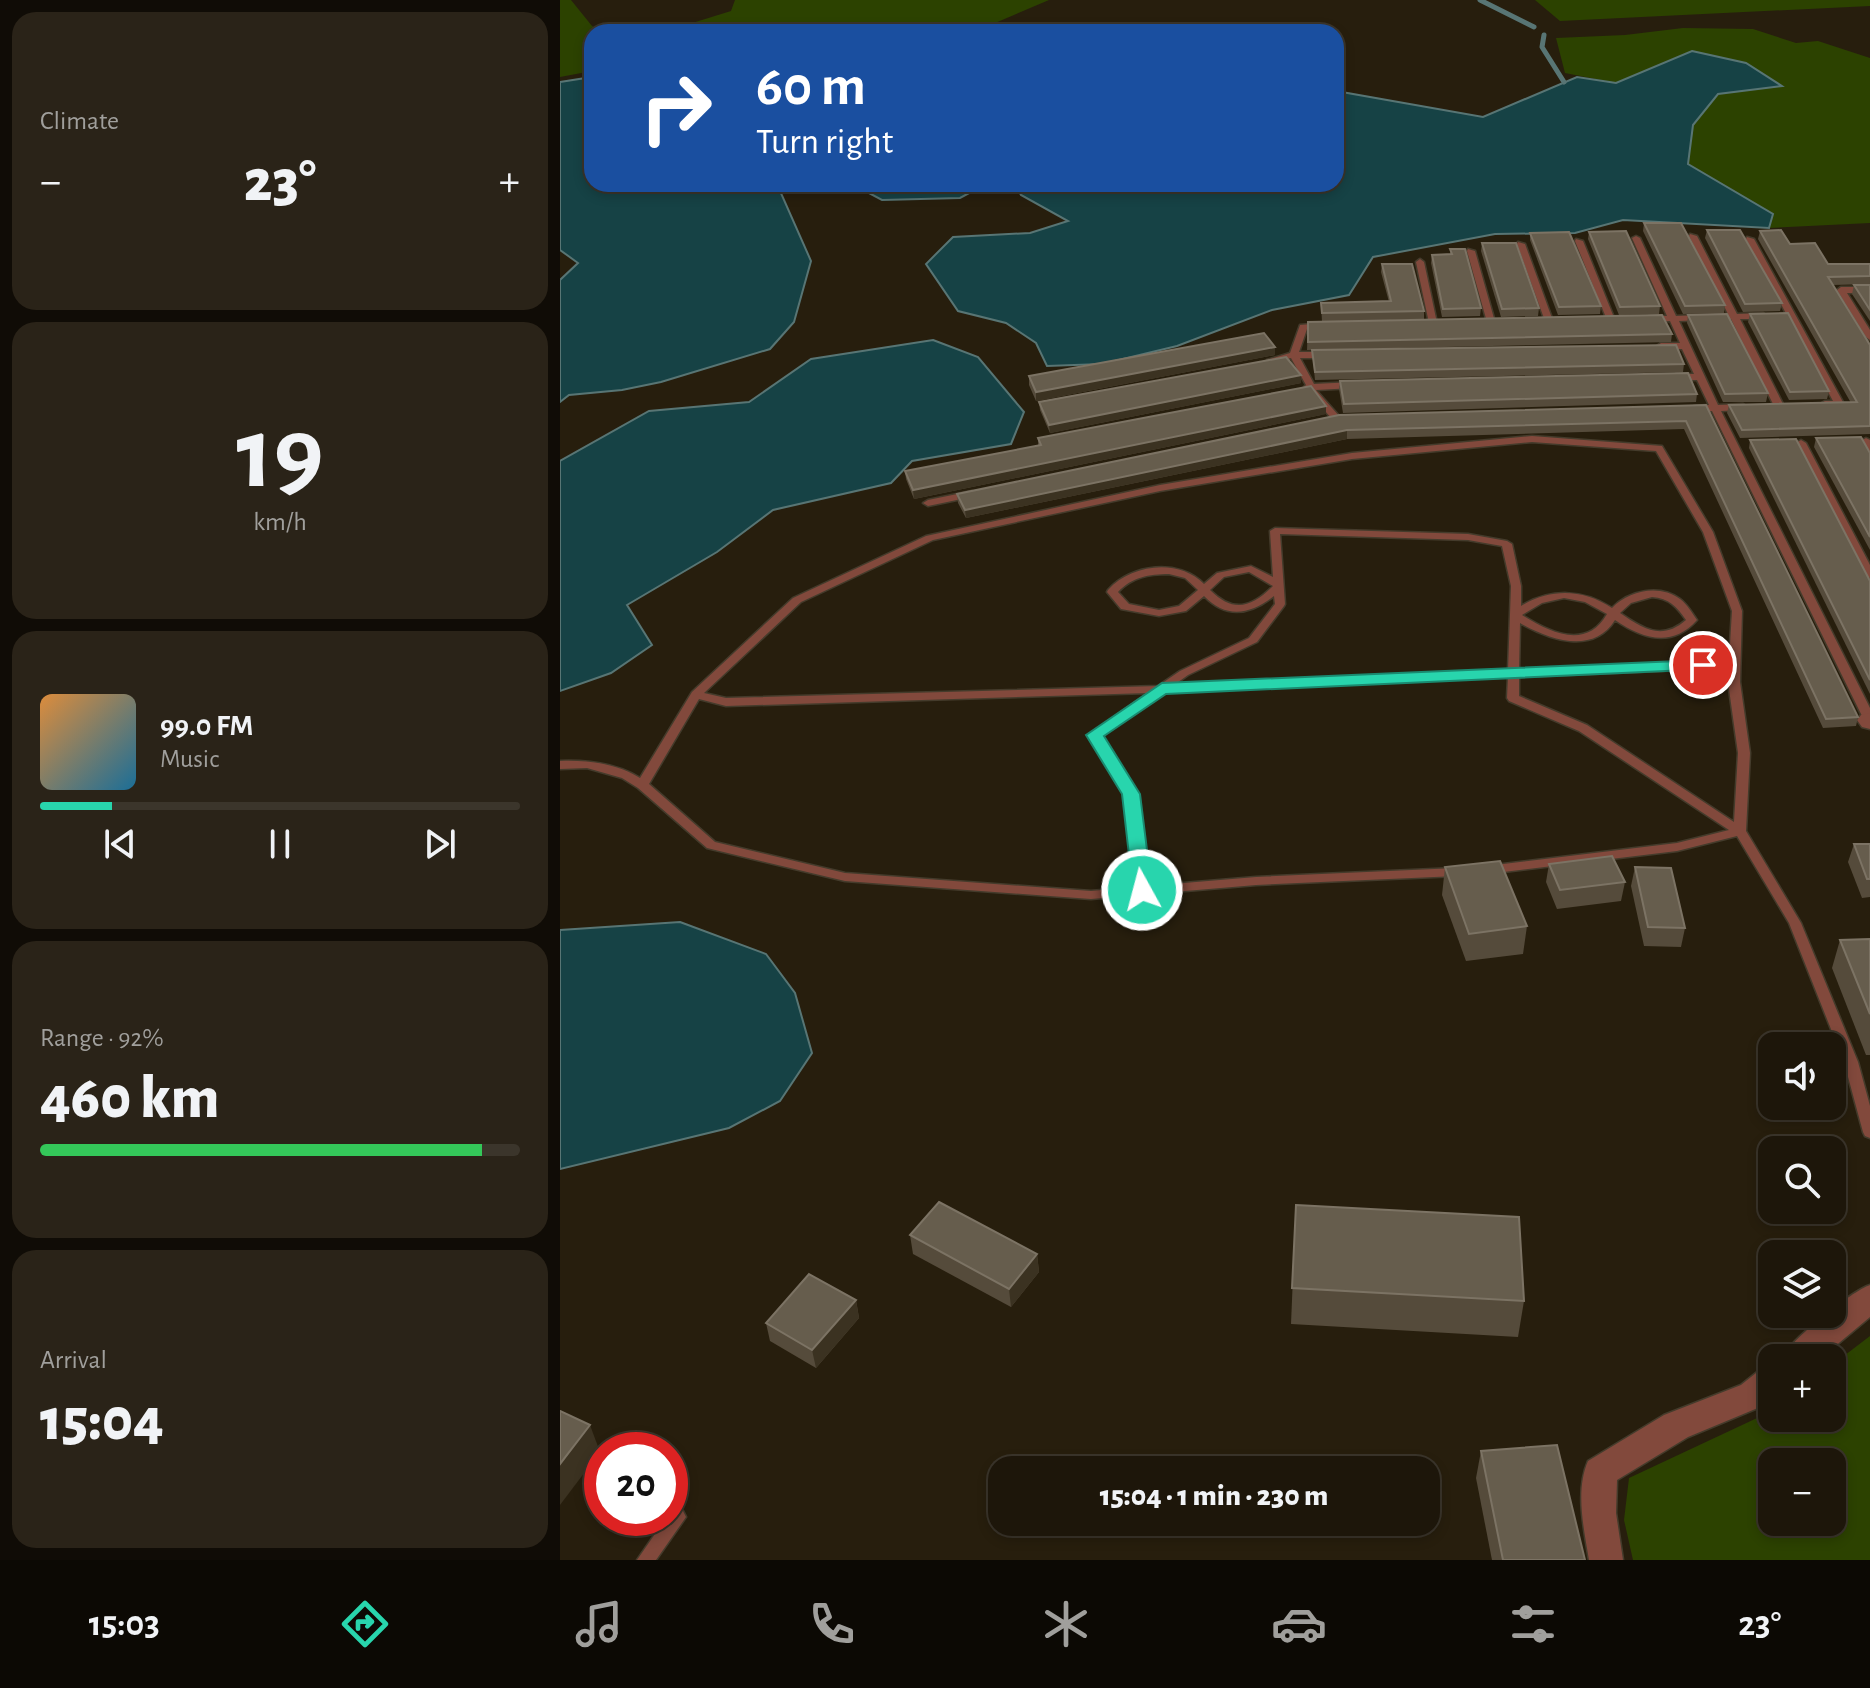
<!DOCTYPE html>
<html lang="en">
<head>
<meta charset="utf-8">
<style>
	body { margin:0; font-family:"Alegreya Sans",sans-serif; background:#2a2318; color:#f1f3f6; height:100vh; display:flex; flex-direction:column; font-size:30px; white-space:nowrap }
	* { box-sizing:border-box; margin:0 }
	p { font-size:26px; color:#a09f9c }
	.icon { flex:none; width:44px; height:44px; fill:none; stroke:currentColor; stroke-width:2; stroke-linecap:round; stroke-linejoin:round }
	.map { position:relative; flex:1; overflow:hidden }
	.sheet { display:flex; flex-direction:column; gap:12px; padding:12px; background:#100c06; width:560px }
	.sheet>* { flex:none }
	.top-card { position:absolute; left:24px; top:24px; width:760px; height:168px; border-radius:24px; box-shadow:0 4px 12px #0003,0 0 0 2px #3b352b; background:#1a4fa0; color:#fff; overflow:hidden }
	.tools { position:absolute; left:1198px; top:1032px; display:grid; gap:16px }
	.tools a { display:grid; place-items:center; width:88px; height:88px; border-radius:16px; background:#1d160a; box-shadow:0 4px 12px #0003,0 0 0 2px #3b352b; font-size:40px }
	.speed { position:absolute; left:24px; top:1432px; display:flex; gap:16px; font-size:40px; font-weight:700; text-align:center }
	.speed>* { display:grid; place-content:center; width:104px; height:104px; border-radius:50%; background:#1d160a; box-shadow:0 4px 12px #0003,0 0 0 2px #3b352b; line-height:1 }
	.speed .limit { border:12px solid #d22; background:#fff; color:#111 }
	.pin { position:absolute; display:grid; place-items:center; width:68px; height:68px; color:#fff; margin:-34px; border:4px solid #fff; border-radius:50%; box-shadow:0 2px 8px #0007 }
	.me { position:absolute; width:88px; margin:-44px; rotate:353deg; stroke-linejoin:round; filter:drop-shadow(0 0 6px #0008) }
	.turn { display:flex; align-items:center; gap:28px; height:168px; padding:0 40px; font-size:36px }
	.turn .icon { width:104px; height:104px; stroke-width:2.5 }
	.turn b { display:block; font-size:56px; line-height:68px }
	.big { font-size:60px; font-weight:800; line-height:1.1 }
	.sheet .card { flex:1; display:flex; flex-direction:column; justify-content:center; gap:12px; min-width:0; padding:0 28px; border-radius:24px; background:#2a2318 }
	.sheet .dial { align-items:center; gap:0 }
	.dial b { font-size:104px; line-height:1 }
	.song { display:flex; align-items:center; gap:24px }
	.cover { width:96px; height:96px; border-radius:12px; background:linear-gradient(135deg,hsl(30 70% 55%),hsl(200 70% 35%)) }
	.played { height:8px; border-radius:4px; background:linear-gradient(90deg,#28d5ad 15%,#3b352b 15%) }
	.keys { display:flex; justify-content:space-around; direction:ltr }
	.heat { display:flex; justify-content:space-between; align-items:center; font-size:44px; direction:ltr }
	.charge { height:12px; border-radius:6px; background:linear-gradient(90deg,#34c759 92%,#3b352b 0) }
	.trip { position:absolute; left:428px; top:1456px; width:452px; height:80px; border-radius:24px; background:#1d160a; box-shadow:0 4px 12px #0003,0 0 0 2px #3b352b; font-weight:800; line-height:80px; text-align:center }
	.menu { display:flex; height:128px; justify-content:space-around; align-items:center; background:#0c0904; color:#a09f9c }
	.menu .icon { width:56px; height:56px }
	.menu .on { color:#28d5ad }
	.menu b { font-size:36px; color:#f1f3f6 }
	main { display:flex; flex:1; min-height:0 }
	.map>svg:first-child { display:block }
	.green { fill:#2c4200; fill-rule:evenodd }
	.water { fill:#164245; stroke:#587574; stroke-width:2 }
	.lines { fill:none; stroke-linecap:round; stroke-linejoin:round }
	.stream { stroke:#587574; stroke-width:5 }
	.lane-casing { stroke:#443b2b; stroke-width:3 }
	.street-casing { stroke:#443b2b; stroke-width:3 }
	.lane { fill:#82493c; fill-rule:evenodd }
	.street { fill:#82493c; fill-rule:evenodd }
	.wall { fill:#554b3b }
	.shaded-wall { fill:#3b3221 }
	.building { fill:#665d4d; stroke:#7c7364; stroke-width:2 }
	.route { fill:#28d5ad; stroke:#1a8a70; stroke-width:2 }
</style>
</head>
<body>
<main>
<section class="sheet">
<div class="card"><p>Climate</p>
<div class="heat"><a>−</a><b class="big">23°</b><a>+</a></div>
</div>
<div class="card dial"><b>19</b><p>km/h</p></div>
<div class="card">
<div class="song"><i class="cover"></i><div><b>99.0 FM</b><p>Music</p></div></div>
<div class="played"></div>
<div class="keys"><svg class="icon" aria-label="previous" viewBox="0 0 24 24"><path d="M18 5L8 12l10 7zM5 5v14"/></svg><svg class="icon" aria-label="pause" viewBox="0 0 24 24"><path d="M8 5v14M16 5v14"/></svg><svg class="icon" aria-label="next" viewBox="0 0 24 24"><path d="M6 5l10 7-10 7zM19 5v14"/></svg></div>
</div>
<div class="card"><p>Range · 92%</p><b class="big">460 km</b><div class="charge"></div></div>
<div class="card"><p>Arrival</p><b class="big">15:04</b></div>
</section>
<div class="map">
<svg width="1310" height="1560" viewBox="0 0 1310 1560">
	<rect width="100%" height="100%" fill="#271e0d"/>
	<g class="green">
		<polygon points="0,0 11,0 32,26 45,32 32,32 32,71 0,77"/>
		<polygon points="175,0 489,0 414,32 162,32 129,24 171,11"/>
		<polygon points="975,0 1310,0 1310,6 1000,21"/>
		<polygon points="1123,28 1193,29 1236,43 1258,41 1310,58 1310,223 1209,228 1212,213 1128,164 1133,125 1158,94 1221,86 1186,63 1132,51 1056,83 1005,73 996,38 1065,35"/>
		<path d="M1310,1336V1560H1073L1064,1520L1069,1478L1212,1411V1418H1272V1365ZM1212,1462H1272V1522H1212Z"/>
	</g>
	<g class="water">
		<polygon points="1132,51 1186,63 1222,86 1158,94 1133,125 1128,164 1213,214 1209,228 1063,220 1015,233 935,234 813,257 789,295 712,310 617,346 542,364 487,366 476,343 446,323 398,311 366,264 393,237 470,233 508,221 461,195 455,184 776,184 776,91 923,117 1017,77 1056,83"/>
		<polygon points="32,77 32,184 250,184 220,191 251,261 234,322 210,349 101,382 62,390 9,395 0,402 0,280 18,263 0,250 0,82"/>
		<polygon points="292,184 426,184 400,198 322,200"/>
		<polygon points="373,340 418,357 464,412 451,444 352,461 331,483 213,510 157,552 67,605 92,645 51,673 0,691 0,461 89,411 189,402 251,359"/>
		<polygon points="120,922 206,954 235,993 252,1053 220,1101 169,1128 0,1169 0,930"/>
	</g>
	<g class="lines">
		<g class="stream">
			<polyline points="920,0 974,27"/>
			<polyline points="984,35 982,47 1004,82"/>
		</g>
		<g class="lane-casing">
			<g id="lane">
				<polygon points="1130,234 1137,236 1177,314 1203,313 1207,316 1203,319 1180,319 1224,406 1219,409 1214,406 1171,319 1119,321 1158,405 1183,404 1188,407 1183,410 1161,411 1310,708 1310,724 1304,720 1152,411 1134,412 1129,409 1134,406 1149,405 1137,380 1116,380 1111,377 1116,374 1134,374 1122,349 1101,349 1097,346 1101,343 1120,343 1110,321 1089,322 1085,319 1089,316 1107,316 1072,238 1076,236 1080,238 1116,316 1168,314 1129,236"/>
				<polygon points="1187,237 1194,239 1284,404 1282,406 1265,407 1260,404 1265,401 1273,401 1186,239"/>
				<polygon points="1016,239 1023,241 1055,320 1054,322 1047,320 1015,241"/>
				<polygon points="958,242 965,244 993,321 992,323 985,321 957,244"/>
				<polygon points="908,249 915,251 935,322 934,324 928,324 927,322 907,251"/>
				<polygon points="860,259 864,262 877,323 873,326 869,323 856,262"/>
				<polygon points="1281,287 1310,287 1310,293 1287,293 1310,330 1310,340 1306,337 1277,290"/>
				<polygon points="763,323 766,324 766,328 747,329 739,352 767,352 772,355 767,358 740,358 754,384 794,382 799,385 794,388 756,390 780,417 775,420 772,419 744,387 746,385 731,358 712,363 707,360 730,353 740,325"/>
				<path d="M972,436L1102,446L1153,532L1182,611L1180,682L1190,753L1186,831L1241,923L1298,1062L1310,1106V1138L1305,1136L1303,1132L1284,1062L1229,923L1177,836L1117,851L927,874L923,873L921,870L927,866L1117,843L1169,830L1019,731L949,701L947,698L948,677L604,692L541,736L577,794L588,886L696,877L897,868L903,872L897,876L696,885L531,899L285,881L147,848L78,788L62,778L27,768L0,769V761C27,760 56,763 80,778L132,692L233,598L366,536L600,485L792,453ZM972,442L1096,451L1143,532L1172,611L1169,661L959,670L960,623C990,640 1033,655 1055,620C1083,639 1112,648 1137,620C1132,613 1127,604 1120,599C1100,584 1069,590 1052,608C1023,589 991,588 961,606V586L952,544L947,541L908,534L715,528L710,531L713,577L691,566L657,573L644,584C619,558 571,564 548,590L547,592L561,609L599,616L626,611L644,596C666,619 690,615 714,596L715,604L689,638L620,671L598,686L166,698L144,693L241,602L373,540L600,491L792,459ZM720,534L908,540L942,546L951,586L948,670L614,685L628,675L697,642L724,606L725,604ZM689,572L713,586C691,608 673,613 650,590L664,577ZM609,574L625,578L638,590L619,606L599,610L569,604L558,592C572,577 589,574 609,574ZM1092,597C1109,598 1117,607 1126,620C1102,641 1083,629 1060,613L1071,603ZM1004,598L1025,602L1047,614C1027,650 990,633 962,615L982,603ZM1169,668L1168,682L1178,753L1174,822L1027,725L959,696V677ZM588,693L529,735L565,794L575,887L531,891L285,873L155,842L89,784L139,699L166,706Z"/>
				<polygon points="1306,438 1310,440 1310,451 1307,450 1301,441"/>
				<polygon points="1241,440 1246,443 1310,565 1310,578 1305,575 1236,443"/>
				<polygon points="412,491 417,494 416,496 368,506 363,503 368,500"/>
				<polygon points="117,1509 123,1511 126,1517 96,1560 77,1560 106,1518 110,1518 111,1511"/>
			</g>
		</g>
		<g class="street-casing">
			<g id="street">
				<polygon points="1310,713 1310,729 1302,727 1297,720 1301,715"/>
				<path d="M1310,1285V1317L1261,1358H1222C1230,1340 1292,1291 1310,1285Z"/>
				<path d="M1212,1365V1399L1205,1405L1128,1437L1057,1480L1056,1513L1063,1560H1029C1024,1529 1015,1491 1028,1461L1104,1415L1181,1385L1201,1369Z"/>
			</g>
		</g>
		<use href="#lane" class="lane"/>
		<use href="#street" class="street"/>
	</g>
	<g class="wall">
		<polygon points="1084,223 1165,305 1164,313 1123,314 1083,231"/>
		<polygon points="1147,230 1222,303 1220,311 1183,312 1145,238"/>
		<polygon points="1200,231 1230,244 1268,264 1310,264 1310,284 1273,285 1310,345 1310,434 1180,438 1167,413 1169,405 1291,403 1198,239"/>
		<polygon points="1029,232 1100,306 1099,314 1059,315 1028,239"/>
		<polygon points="970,233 1041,306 1040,314 998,315 970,240"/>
		<polygon points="922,243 979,308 978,316 941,317 921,251"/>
		<polygon points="890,249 921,308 920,316 882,317 871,263 872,255 890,255"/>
		<polygon points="822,264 864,311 864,319 762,322 761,303 829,302 821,272"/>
		<polygon points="1294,285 1310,285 1310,321 1292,294"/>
		<polygon points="1190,314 1269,391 1267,399 1229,400 1188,322"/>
		<polygon points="1128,315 1208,393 1206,402 1163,402 1127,323"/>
		<polygon points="748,322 1112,334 1111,342 747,350"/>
		<polygon points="715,347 715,355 476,401 469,385 469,376"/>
		<polygon points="752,350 1124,364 1123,372 755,380"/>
		<polygon points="741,375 741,383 490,433 480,410 479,402"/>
		<polygon points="780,381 1137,394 1136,402 783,413 779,389"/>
		<polygon points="1146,405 1298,717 1296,726 1263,728 1124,429 787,439 406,518 398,503 397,494 779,415"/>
		<polygon points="766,414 354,499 346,479 345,471 478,446 478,438"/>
		<polygon points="1256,438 1310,453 1310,550 1254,447"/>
		<polygon points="1190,440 1310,581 1310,694 1189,448"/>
		<polygon points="1294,844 1310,844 1310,897 1302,898 1288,862"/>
		<polygon points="989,864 1065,882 1061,901 997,909 986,882"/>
		<polygon points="885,867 967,926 963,954 906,961 882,895"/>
		<polygon points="1075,867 1125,928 1121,947 1084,946 1071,886"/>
		<polygon points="1310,939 1310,1055 1306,1055 1272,968 1280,940"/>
		<polygon points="736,1205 964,1301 958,1337 731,1324"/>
		<polygon points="350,1235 477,1254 479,1272 451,1307 353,1254"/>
		<polygon points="296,1300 299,1318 256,1368 210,1341 206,1323"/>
		<polygon points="921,1451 1025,1560 932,1560 916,1478"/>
	</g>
	<g class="shaded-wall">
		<polygon points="715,347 715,355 476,401 476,392"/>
		<polygon points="741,375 741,383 490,433 489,425"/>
		<polygon points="766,406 766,414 354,499 353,490"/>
		<polygon points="787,430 787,439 406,518 405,510"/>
		<polygon points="477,1254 479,1272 451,1307 449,1289"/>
		<polygon points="296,1300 299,1318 256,1368 252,1350"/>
		<polygon points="30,1425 40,1452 0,1505 0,1464"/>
	</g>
	<g class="building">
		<polygon points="1084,223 1121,223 1165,305 1125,306"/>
		<polygon points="1147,230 1180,230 1222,303 1185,304"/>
		<polygon points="1221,230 1230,244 1255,243 1268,264 1310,264 1310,276 1268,277 1310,345 1310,426 1182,430 1169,405 1297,402 1200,231"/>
		<polygon points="1066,231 1100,306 1060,307 1029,232"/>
		<polygon points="1009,232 1041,306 999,307 970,233"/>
		<polygon points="922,243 956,243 979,308 942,309"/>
		<polygon points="890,249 905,249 921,308 883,309 872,255 892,254"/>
		<polygon points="822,264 852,264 864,311 762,313 761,303 831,301"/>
		<polygon points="1294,285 1310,285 1310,310"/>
		<polygon points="1228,313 1269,391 1230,392 1190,314"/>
		<polygon points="1167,314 1208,393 1165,394 1128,315"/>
		<polygon points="1102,315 1112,334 748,342 748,322"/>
		<polygon points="704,333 715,347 476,392 469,376"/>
		<polygon points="1116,345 1124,364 755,372 752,350"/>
		<polygon points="726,357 741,375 489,425 479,402"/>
		<polygon points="1128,373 1137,394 784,404 780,381"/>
		<polygon points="751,386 766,406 353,490 345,471 481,445 478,438"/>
		<polygon points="1146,405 1298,717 1266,719 1126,421 787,430 405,510 397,494 779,415"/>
		<polygon points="1301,437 1310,453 1310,537 1256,438"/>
		<polygon points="1236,439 1310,581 1310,680 1190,440"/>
		<polygon points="1294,844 1310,844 1310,879 1307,879"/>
		<polygon points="1052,856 1065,882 1000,890 989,864"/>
		<polygon points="940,861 967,926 909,934 885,867"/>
		<polygon points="1075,867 1111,868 1125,928 1088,927"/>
		<polygon points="1310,939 1310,1014 1280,940"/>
		<polygon points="379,1202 477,1254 449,1289 350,1235"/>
		<polygon points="736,1205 959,1217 964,1301 732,1288"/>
		<polygon points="249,1274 296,1300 252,1350 206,1323"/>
		<polygon points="0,1411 30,1425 0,1464"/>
		<polygon points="997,1445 1025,1560 943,1560 921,1451"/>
	</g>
	<polygon class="route" points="1143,660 1149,662 1151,665 1149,669 606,694 544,736 580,794 592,890 582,897 573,890 562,794 526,735 602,683"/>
</svg>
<div class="tools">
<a><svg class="icon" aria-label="sound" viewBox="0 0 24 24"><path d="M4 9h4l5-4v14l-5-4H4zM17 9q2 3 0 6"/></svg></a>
<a><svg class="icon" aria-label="search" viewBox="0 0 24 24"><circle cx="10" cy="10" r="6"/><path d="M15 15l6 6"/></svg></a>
<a><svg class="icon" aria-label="layers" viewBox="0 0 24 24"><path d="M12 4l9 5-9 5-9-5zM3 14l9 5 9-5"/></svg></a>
<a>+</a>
<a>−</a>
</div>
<div class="speed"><div class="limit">20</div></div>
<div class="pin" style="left:1143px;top:665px;background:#d93025"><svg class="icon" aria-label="arrive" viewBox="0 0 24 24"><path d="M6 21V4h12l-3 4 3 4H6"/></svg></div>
<svg class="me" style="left:582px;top:890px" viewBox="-20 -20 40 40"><circle r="17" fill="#28d5ad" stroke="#fff" stroke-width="3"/><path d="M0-11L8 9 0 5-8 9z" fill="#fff"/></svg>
<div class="trip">15:04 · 1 min · 230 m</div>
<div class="top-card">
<div class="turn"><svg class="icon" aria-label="right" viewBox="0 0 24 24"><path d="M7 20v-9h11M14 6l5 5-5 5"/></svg><div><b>60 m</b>Turn right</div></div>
</div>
</div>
</main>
<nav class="menu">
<b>15:03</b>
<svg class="icon on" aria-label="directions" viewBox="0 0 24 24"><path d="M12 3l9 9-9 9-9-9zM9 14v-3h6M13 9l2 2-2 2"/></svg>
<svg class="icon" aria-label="music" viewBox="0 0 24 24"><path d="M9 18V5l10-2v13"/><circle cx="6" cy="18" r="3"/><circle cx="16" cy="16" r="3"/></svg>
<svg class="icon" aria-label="phone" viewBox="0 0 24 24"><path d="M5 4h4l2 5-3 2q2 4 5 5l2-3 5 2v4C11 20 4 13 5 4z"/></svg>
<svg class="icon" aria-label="climate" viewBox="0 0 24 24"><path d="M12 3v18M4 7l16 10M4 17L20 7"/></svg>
<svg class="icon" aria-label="car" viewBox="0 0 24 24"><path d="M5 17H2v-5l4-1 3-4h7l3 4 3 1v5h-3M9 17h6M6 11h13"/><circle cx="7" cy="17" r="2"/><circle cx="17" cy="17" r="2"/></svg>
<svg class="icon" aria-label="filters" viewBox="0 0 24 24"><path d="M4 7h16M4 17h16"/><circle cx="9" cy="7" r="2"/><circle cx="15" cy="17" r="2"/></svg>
<b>23°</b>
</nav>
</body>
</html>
